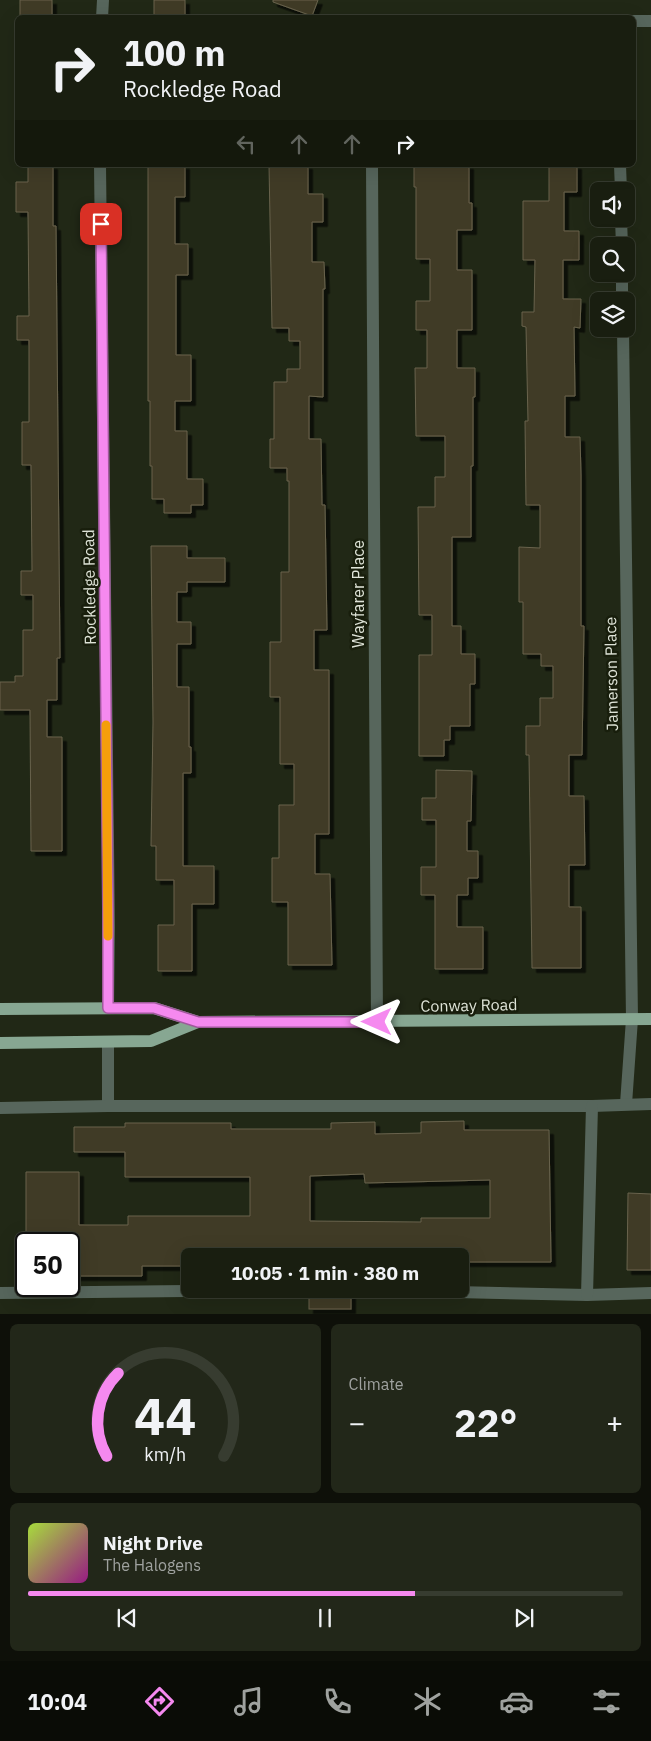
<!DOCTYPE html>
<html lang="en">
<head>
<meta charset="utf-8">
<style>
	body { margin:0; font-family:"IBM Plex Sans",sans-serif; background:#222719; color:#f1f3f6; height:100vh; display:flex; flex-direction:column; font-size:19px; white-space:nowrap }
	* { box-sizing:border-box; margin:0 }
	p { font-size:16px; color:#9fa29f }
	.icon { flex:none; width:28px; height:28px; fill:none; stroke:currentColor; stroke-width:2; stroke-linecap:round; stroke-linejoin:round }
	.map { position:relative; height:1314px; overflow:hidden }
	.details { display:flex; flex-direction:column; gap:10px; padding:10px; background:#0e1009; flex:1 }
	.details>* { flex:none }
	.banner { position:absolute; left:15px; top:15px; width:621px; height:152px; border-radius:8px; box-shadow:0 5px 20px #0002,0 0 0 1px #373c30; background:#191e10; color:#f1f3f6; overflow:hidden }
	.controls { position:absolute; left:590px; top:182px; display:grid; gap:10px }
	.controls a { display:grid; place-items:center; width:45px; height:45px; border-radius:8px; background:#191e10; box-shadow:0 5px 20px #0002,0 0 0 1px #373c30; font-size:25px }
	.speed { position:absolute; left:15px; top:1232px; display:flex; gap:10px; font-size:25px; font-weight:700; text-align:center }
	.speed>* { display:grid; place-content:center; width:65px; height:65px; border-radius:50%; background:#191e10; box-shadow:0 5px 20px #0002,0 0 0 1px #373c30; line-height:1 }
	.speed .limit { border:2px solid #111; border-radius:8px; background:#fff; color:#111 }
	.pin { position:absolute; display:grid; place-items:center; width:42px; height:42px; color:#fff; margin:-21px; border-radius:10px; box-shadow:0 2px 8px #0006 }
	.me { position:absolute; width:55px; margin:-28px; rotate:270deg; stroke-linejoin:round; filter:drop-shadow(0 0 4px #0008) }
	.turn { display:flex; align-items:center; gap:18px; height:105px; padding:0 25px; font-size:22px }
	.turn .icon { width:65px; height:65px; stroke-width:2.5 }
	.turn b { display:block; font-size:35px; line-height:42px }
	.lanes { display:flex; align-items:center; height:48px; padding:0 25px; background:#0003; justify-content:center; gap:25px; direction:ltr }
	.lanes .off { opacity:.35 }
	.big { font-size:38px; font-weight:700; line-height:1.1 }
	.details .card { flex:1; display:flex; flex-direction:column; justify-content:center; gap:8px; min-width:0; padding:0 18px; border-radius:8px; background:#222719 }
	.details .dial { align-items:center; gap:0 }
	.dial svg { height:130px; overflow:visible; fill:none; stroke:#373c30; stroke-width:7; stroke-linecap:round; text-anchor:middle }
	.dial text { fill:#f1f3f6; stroke:none }
	.song { display:flex; align-items:center; gap:15px }
	.cover { width:60px; height:60px; border-radius:8px; background:linear-gradient(135deg,hsl(80 70% 55%),hsl(310 70% 35%)) }
	.played { height:5px; border-radius:2px; background:linear-gradient(90deg,#f589ef 65%,#373c30 65%) }
	.keys { display:flex; justify-content:space-around; direction:ltr }
	.heat { display:flex; justify-content:space-between; align-items:center; font-size:28px; direction:ltr }
	.details .tiles { flex:1; display:grid; gap:10px; grid-template-columns:1fr 1fr }
	.card:last-child { grid-column:span 2 }
	.trip { position:absolute; left:181px; top:1248px; width:288px; height:50px; border-radius:8px; background:#191e10; box-shadow:0 5px 20px #0002,0 0 0 1px #373c30; font-weight:700; line-height:50px; text-align:center }
	.dock { display:flex; height:80px; justify-content:space-around; align-items:center; background:#0a0c06; color:#9fa29f }
	.dock .icon { width:35px; height:35px }
	.dock .active { color:#f589ef }
	.dock b { font-size:22px; color:#f1f3f6 }
	.map>svg:first-child { display:block }
	.building { fill:#403b26; stroke:#69634d; fill-rule:evenodd; filter:url(#shadow) }
	.lines { fill:none; stroke-linecap:round; stroke-linejoin:round }
	.minor { stroke:#57665c; stroke-width:12 }
	.major { stroke:#87a792; stroke-width:12 }
	.route-casing { stroke:#9f599b; stroke-width:12 }
	.route { stroke:#f589ef; stroke-width:9 }
	.slow { stroke:#f59e0b; stroke-width:9 }
	.labels { text-anchor:middle; dominant-baseline:central; stroke-width:5; stroke-linejoin:round; paint-order:stroke }
	.street-label { font-size:16px; fill:#dee3d7; stroke:#181e0c }
</style>
</head>
<body>
<div class="map">
<svg width="651" height="1314" viewBox="0 0 651 1314">
	<defs>
		<filter id="shadow"><feDropShadow dx="4.5" dy="4.5" stdDeviation="0" flood-color="#0009"/></filter>
	</defs>
	<rect width="100%" height="100%" fill="#212816"/>
	<g class="building">
		<rect x="20" y="0" width="32" height="18"/>
		<rect x="154" y="0" width="31" height="18"/>
		<polygon points="273,0 318,0 312,16 273,2"/>
		<polygon points="28,165 53,165 53,226 56,226 60,658 57,658 57,700 47,700 47,737 62,737 62,851 31,851 30,710 0,710 0,682 15,682 15,676 23,676 23,630 33,630 33,595 21,595 21,571 32,571 31,465 22,465 22,422 29,422 29,340 17,340 17,316 29,316 28,212 16,212 16,182 28,182"/>
		<polygon points="148,165 185,165 185,197 175,197 175,244 188,244 188,275 176,275 176,355 191,355 191,401 175,401 175,431 187,431 187,479 203,479 203,505 191,505 191,513 164,513 164,499 152,499 152,466 150,466 150,401 148,401"/>
		<polygon points="269,165 308,165 308,194 323,194 323,222 312,222 312,262 324,262 325,289 323,289 323,397 309,396 309,439 321,439 322,505 325,505 327,630 314,630 314,670 329,670 329,834 315,834 315,874 330,874 332,965 288,965 288,902 272,902 272,858 279,858 279,805 294,805 294,764 280,764 280,697 270,697 270,642 281,642 281,572 289,572 289,481 287,481 287,468 270,468 270,439 274,439 274,382 287,382 287,369 300,369 300,341 289,341 289,328 272,328"/>
		<polygon points="414,165 469,165 469,203 472,203 472,230 457,230 457,270 472,270 472,330 457,330 457,368 475,368 475,397 473,397 473,466 471,466 471,537 452,537 452,626 461,626 461,654 475,654 475,684 470,684 470,726 450,726 450,740 444,740 444,756 419,756 419,655 432,655 432,615 419,615 418,507 435,507 435,477 445,477 445,436 416,436 415,368 427,368 427,330 416,330 416,301 430,301 430,259 416,259 416,187 414,187"/>
		<polygon points="549,165 577,165 577,192 564,192 564,231 579,231 579,260 563,260 563,299 581,299 580,328 574,327 575,396 565,396 565,437 580,437 581,475 581,626 584,626 582,755 569,755 569,796 584,796 585,865 569,865 569,907 581,907 581,968 532,968 529,755 526,755 526,726 540,726 540,698 553,698 553,666 541,666 541,654 523,654 523,602 519,602 519,547 540,548 540,505 526,505 525,421 528,421 526,327 522,326 522,312 534,312 535,260 523,260 523,201 549,201"/>
		<polygon points="151,546 187,546 187,558 225,558 225,582 187,582 187,592 177,592 177,622 191,622 191,644 177,644 177,687 189,687 189,747 191,747 191,773 183,773 183,866 214,866 214,904 192,904 192,971 158,971 158,925 174,925 174,880 156,880 156,846 151,846 153,722"/>
		<polygon points="436,770 472,771 471,821 467,821 467,851 478,851 478,878 468,878 468,895 457,895 457,927 483,927 483,969 435,969 435,895 421,895 421,867 436,867 436,820 422,820 422,798 436,798"/>
		<path d="M464,1121V1130H549L551,1262H460V1256H190V1266H142V1276H69V1244H26V1172H79V1225H128V1216H250V1177H125V1152H74V1127H125V1123H231V1129H331V1123L375,1122V1134L421,1133V1122ZM364,1174L365,1183L490,1180V1218H421V1222L310,1221V1176Z"/>
		<polygon points="628,1193 651,1194 651,1270 627,1270"/>
		<rect x="309" y="1289" width="42" height="20"/>
	</g>
	<g class="lines">
		<g class="minor">
			<polyline points="102,18 103,0"/>
			<polyline points="634,21 651,21"/>
			<polyline points="100,165 109,927 108,1008"/>
			<polyline points="372,165 377,1022"/>
			<polyline points="620,165 621,191"/>
			<polyline points="621,219 622,246"/>
			<polyline points="622,274 622,301"/>
			<polyline points="623,329 632,1019 626,1104"/>
			<polyline points="108,1106 108,1042"/>
			<polyline points="0,1108 108,1106 592,1106 651,1104"/>
			<polyline points="368,1290 587,1295 651,1293"/>
			<polyline points="0,1293 280,1290"/>
			<polyline points="587,1295 592,1106"/>
		</g>
		<g class="major">
			<polyline points="0,1009 154,1008 198,1022 651,1019"/>
			<polyline points="0,1043 151,1041 198,1022"/>
		</g>
	</g>
	<g class="lines">
		<g class="route-casing">
			<polyline id="route" points="101,224 108,908 108,1008 154,1008 198,1022 377,1022"/>
		</g>
		<use href="#route" class="route"/>
		<polyline class="slow" points="106,725 108,936"/>
	</g>
	<g class="labels">
		<g class="street-label">
			<text transform="translate(89 587) rotate(-91)">Rockledge Road</text>
			<text transform="translate(358 594) rotate(-90)">Wayfarer Place</text>
			<text transform="translate(611 674) rotate(-91)">Jamerson Place</text>
			<text transform="translate(469 1005) rotate(-1)">Conway Road</text>
		</g>
	</g>
</svg>
<div class="controls">
<a><svg class="icon" aria-label="sound" viewBox="0 0 24 24"><path d="M4 9h4l5-4v14l-5-4H4zM17 9q2 3 0 6"/></svg></a>
<a><svg class="icon" aria-label="search" viewBox="0 0 24 24"><circle cx="10" cy="10" r="6"/><path d="M15 15l6 6"/></svg></a>
<a><svg class="icon" aria-label="layers" viewBox="0 0 24 24"><path d="M12 4l9 5-9 5-9-5zM3 14l9 5 9-5"/></svg></a>
</div>
<div class="speed"><div class="limit">50</div></div>
<div class="pin" style="left:101px;top:224px;background:#d93025"><svg class="icon" aria-label="arrive" viewBox="0 0 24 24"><path d="M6 21V4h12l-3 4 3 4H6"/></svg></div>
<svg class="me" style="left:377px;top:1022px" viewBox="-20 -20 40 40"><path d="M0-17L14 15 0 8-14 15z" fill="#f589ef" stroke="#fff" stroke-width="4"/></svg>
<div class="trip">10:05 · 1 min · 380 m</div>
<div class="banner">
<div class="turn"><svg class="icon" aria-label="right" viewBox="0 0 24 24"><path d="M7 20v-9h11M14 6l5 5-5 5"/></svg><div><b>100 m</b>Rockledge Road</div></div>
<div class="lanes"><svg class="icon off" aria-label="left" viewBox="0 0 24 24"><path d="M17 20v-9H6M10 6l-5 5 5 5"/></svg><svg class="icon off" aria-label="ahead" viewBox="0 0 24 24"><path d="M12 20V5M6 11l6-6 6 6"/></svg><svg class="icon off" aria-label="ahead" viewBox="0 0 24 24"><path d="M12 20V5M6 11l6-6 6 6"/></svg><svg class="icon" aria-label="right" viewBox="0 0 24 24"><path d="M7 20v-9h11M14 6l5 5-5 5"/></svg></div>
</div>
</div>
<section class="details">
<div class="tiles">
<div class="card dial"><svg viewBox="0 0 100 80">
<path d="M14 69A42 42 0 1 1 86 69"/>
<path d="M14 69A42 42 0 0 1 21 18" stroke="#f589ef"/>
<text x="50" y="56" font-size="32" font-weight="700">44</text>
<text x="50" y="72" font-size="11">km/h</text>
</svg></div>
<div class="card"><p>Climate</p>
<div class="heat"><a>−</a><b class="big">22°</b><a>+</a></div>
</div>
<div class="card">
<div class="song"><i class="cover"></i><div><b>Night Drive</b><p>The Halogens</p></div></div>
<div class="played"></div>
<div class="keys"><svg class="icon" aria-label="previous" viewBox="0 0 24 24"><path d="M18 5L8 12l10 7zM5 5v14"/></svg><svg class="icon" aria-label="pause" viewBox="0 0 24 24"><path d="M8 5v14M16 5v14"/></svg><svg class="icon" aria-label="next" viewBox="0 0 24 24"><path d="M6 5l10 7-10 7zM19 5v14"/></svg></div>
</div>
</div>
</section>
<nav class="dock">
<b>10:04</b>
<svg class="icon active" aria-label="directions" viewBox="0 0 24 24"><path d="M12 3l9 9-9 9-9-9zM9 14v-3h6M13 9l2 2-2 2"/></svg>
<svg class="icon" aria-label="music" viewBox="0 0 24 24"><path d="M9 18V5l10-2v13"/><circle cx="6" cy="18" r="3"/><circle cx="16" cy="16" r="3"/></svg>
<svg class="icon" aria-label="phone" viewBox="0 0 24 24"><path d="M5 4h4l2 5-3 2q2 4 5 5l2-3 5 2v4C11 20 4 13 5 4z"/></svg>
<svg class="icon" aria-label="climate" viewBox="0 0 24 24"><path d="M12 3v18M4 7l16 10M4 17L20 7"/></svg>
<svg class="icon" aria-label="car" viewBox="0 0 24 24"><path d="M5 17H2v-5l4-1 3-4h7l3 4 3 1v5h-3M9 17h6M6 11h13"/><circle cx="7" cy="17" r="2"/><circle cx="17" cy="17" r="2"/></svg>
<svg class="icon" aria-label="filters" viewBox="0 0 24 24"><path d="M4 7h16M4 17h16"/><circle cx="9" cy="7" r="2"/><circle cx="15" cy="17" r="2"/></svg>
</nav>
</body>
</html>
